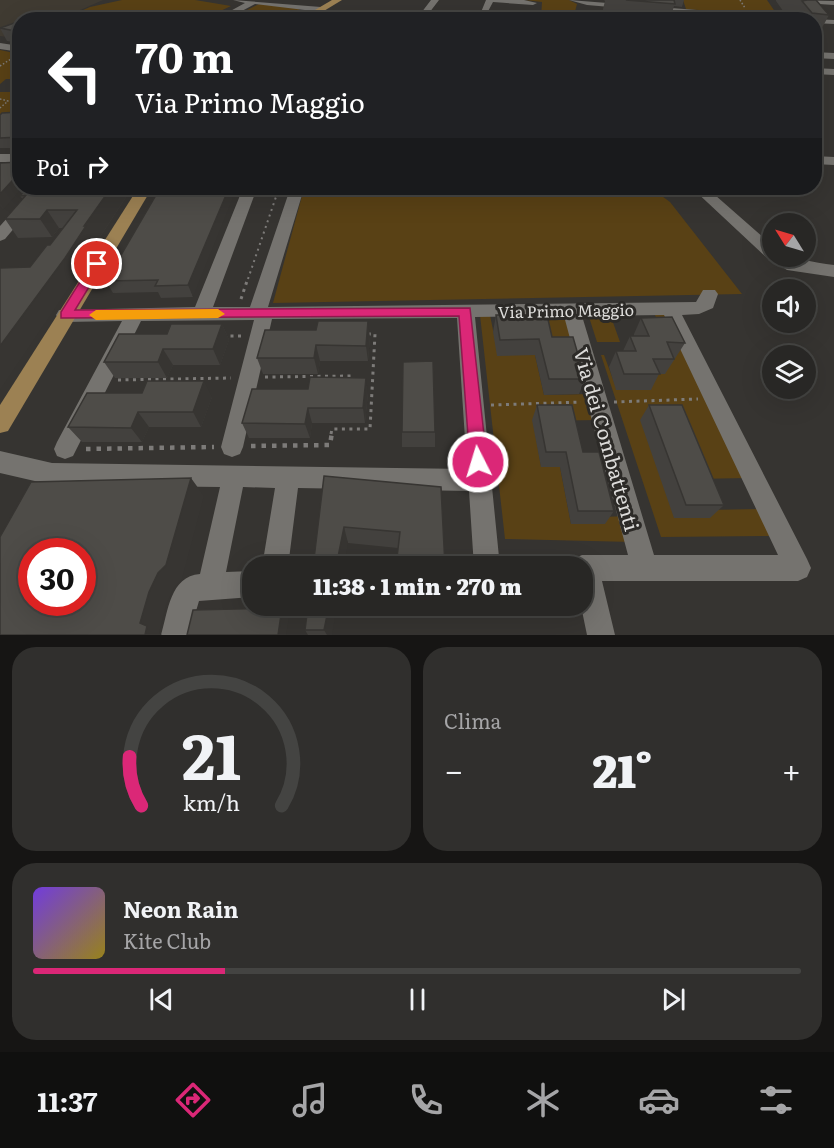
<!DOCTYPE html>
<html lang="it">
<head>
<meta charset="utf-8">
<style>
	body { margin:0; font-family:Literata,serif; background:#302f2d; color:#f1f3f6; height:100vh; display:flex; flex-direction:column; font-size:22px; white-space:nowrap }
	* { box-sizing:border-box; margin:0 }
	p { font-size:20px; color:#a5a5a7 }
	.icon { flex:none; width:33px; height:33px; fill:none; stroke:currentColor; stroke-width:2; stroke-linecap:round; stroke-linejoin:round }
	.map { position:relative; height:635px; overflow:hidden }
	.side { display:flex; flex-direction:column; gap:12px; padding:12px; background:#161514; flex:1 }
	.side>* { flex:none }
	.banner { position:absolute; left:12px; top:12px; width:810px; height:183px; border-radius:24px; box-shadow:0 6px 24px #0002,0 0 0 2px #444442; background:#202124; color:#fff; overflow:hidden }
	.needle { width:39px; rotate:307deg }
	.controls { position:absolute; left:762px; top:213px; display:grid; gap:12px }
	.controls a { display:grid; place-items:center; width:54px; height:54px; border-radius:50%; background:#282725; box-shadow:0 6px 24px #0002,0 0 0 2px #444442; font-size:30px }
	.speed { position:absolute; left:18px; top:538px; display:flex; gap:12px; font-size:30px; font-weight:700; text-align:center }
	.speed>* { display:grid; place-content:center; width:78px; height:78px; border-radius:50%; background:#282725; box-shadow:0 6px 24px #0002,0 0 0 2px #444442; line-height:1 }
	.speed .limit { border:9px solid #d22; background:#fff; color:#111 }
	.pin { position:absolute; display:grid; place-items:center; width:51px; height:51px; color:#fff; margin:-26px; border:3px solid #fff; border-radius:50%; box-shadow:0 2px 6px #0007 }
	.me { position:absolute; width:66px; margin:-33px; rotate:355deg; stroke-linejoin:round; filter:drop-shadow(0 0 4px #0008) }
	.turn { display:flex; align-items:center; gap:21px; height:126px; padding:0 24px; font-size:27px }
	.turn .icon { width:78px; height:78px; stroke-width:2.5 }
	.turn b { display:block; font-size:42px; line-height:51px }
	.then { display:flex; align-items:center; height:57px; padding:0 24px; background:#0003; gap:12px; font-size:22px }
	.big { font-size:45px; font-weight:800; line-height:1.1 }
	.side .widget { flex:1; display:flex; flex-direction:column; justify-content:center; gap:9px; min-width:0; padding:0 21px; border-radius:24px; background:#302f2d }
	.side .dial { align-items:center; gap:0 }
	.dial svg { height:156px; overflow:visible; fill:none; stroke:#444442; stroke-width:7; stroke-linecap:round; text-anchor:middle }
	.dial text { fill:#f1f3f6; stroke:none }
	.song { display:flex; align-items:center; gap:18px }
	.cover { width:72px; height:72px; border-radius:9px; background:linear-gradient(135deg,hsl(260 70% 55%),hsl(50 70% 35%)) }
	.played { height:6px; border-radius:3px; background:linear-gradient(90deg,#db2777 25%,#444442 25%) }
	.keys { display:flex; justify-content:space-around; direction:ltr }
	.heat { display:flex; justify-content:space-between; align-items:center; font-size:33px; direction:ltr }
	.side .tiles { flex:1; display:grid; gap:12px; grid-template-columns:1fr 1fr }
	.widget:last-child { grid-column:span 2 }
	.trip { position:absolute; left:242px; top:556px; width:351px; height:60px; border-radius:24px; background:#282725; box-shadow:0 6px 24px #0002,0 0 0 2px #444442; font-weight:800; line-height:60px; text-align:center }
	.menu { display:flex; height:96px; justify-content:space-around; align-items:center; background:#10100f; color:#a5a5a7 }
	.menu .icon { width:42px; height:42px }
	.menu .active { color:#db2777 }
	.menu b { font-size:27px; color:#f1f3f6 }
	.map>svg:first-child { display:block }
	.built { fill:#403b32 }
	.green { fill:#594115 }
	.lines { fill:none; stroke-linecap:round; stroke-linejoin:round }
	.path-far3 { stroke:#7d7b79; stroke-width:1.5; stroke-dasharray:1.5 2; stroke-linecap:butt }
	.path-far2 { stroke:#7d7b79; stroke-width:2; stroke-dasharray:2 4; stroke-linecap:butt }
	.path-far1 { stroke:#7d7b79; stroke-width:3; stroke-dasharray:3 4.5; stroke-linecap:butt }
	.path { stroke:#7d7b79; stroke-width:4.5; stroke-dasharray:4.5 6; stroke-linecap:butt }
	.minor { fill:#75736f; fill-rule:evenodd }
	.major { fill:#9c8153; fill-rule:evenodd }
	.wall { fill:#43413e }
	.shaded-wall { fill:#373532 }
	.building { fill:#4e4c48; stroke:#373532; stroke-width:1.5; fill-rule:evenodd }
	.route { fill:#db2777; stroke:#8e194d; stroke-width:1.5 }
	.slow { fill:#f59e0b }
	.labels { text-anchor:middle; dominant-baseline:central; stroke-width:6; stroke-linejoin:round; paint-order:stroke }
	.street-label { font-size:16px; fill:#dddcda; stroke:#2c2a27 }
	.near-street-label { font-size:20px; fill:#dddcda; stroke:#2c2a27 }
</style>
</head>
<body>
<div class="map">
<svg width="834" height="635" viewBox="0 0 834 635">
	<rect width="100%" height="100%" fill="#363431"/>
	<polygon class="built" points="0,0 103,0 60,19 20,20 19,33 9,37 0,36"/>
	<g class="green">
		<polygon points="122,0 195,0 231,6 203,19 63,19 90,7"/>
		<polygon points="525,0 569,0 577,4 573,19 541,19 542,2"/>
		<polygon points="683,0 767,0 778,16 686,9"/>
		<polygon points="259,4 302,8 287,16 245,11"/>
		<polygon points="0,50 19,54 19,79 6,79 0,84"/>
		<polygon points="0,92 20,92 19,107 0,124"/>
		<polygon points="309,188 651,188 670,202 742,294 273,303 302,196"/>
		<polygon points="654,313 669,316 747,478 695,479 707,510 759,509 772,536 661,537 601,355 604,355 617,390 657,355 675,358"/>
		<polygon points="610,314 620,342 597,342 589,317"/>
		<polygon points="480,315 490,315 498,355 535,355 544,395 593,394 599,420 533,421 541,466 560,467 571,524 605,524 604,517 626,516 633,542 505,539"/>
		<polygon points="539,315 565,315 578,353 547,353"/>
	</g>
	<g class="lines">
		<g class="path-far3">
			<polyline points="740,0 745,8"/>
			<polyline points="0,66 11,59"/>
			<polyline points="0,99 8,101 0,108"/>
		</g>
		<polyline class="path-far2" points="248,279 279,188"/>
		<g class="path-far1">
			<polyline points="241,299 248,278"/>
			<polyline points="223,336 244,336"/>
			<polyline points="265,377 353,376"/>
			<polyline points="118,380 231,378"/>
			<polyline points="614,402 698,399"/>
			<polyline points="491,405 581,402"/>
			<polyline points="331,434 332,429 370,429 375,334 367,334"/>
		</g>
		<g class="path">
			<polyline points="251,446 330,445 332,432"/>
			<polyline points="86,449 214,447"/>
		</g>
		<g class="minor">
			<polygon points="233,0 321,7 324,10 352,17 340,20 313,11 255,4 225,20 214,20 245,3"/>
			<polygon points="431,0 439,0 426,17 432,20 374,20 384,14 418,17"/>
			<polygon points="486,0 524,0 537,3 533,5 493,2 485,17 479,17"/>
			<polygon points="569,0 798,18 802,20 762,20 587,5"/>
			<polygon points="785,0 834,1 834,5 789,2"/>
			<polygon points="814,19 834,20 834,24 814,23 814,20 811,20"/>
			<polygon points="0,43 20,46 20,52 0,49"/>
			<polygon points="814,52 834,53 834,59 814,58"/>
			<polygon points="814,68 834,69 834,75 814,74"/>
			<polygon points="17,108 20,108 20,114 11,111"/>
			<rect x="0" y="154" width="20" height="8"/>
			<polygon points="814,156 834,157 834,165 814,164"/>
			<polygon points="34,188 48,188 5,239 0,241 0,226"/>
			<path d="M243,188H257L213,307H250L288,195L293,188H307L302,195L268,307L696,302L703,290H715L718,294L713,308L699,314L682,315L807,559L811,568L807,577L798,581H602L615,635H587L581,606L582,567H569L573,559L582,555H628L564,316L475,317L500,567H474L469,491L298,488L288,567H262L275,488L243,487L226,572L252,571V597L199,601L189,635H161C168,612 170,576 200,574L220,487L52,485L0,473V451L52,463L467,469L457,318L272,319L243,447L240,454L232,457L224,454L221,447L254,320L141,321L73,456L65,459L57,456L54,449L57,442L122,321L65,322L59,320L56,315L59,310L195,307ZM664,315L778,555H654L582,316Z"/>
			<path d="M692,188H707L772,245V256C793,256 813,263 834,265V277L787,270L766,257Z"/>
		</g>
		<g class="major">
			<polygon points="332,0 342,0 309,20 298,20"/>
			<polygon points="138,188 152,188 8,431 0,433 0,405"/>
		</g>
	</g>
	<g class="wall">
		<polygon points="604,0 684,0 682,7 674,6 670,20 602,20 603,9 605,1"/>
		<polygon points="776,0 816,0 829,15 817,37 814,37 814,20 793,20 794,16 786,15 776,1"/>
		<polygon points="20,21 20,43 7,41 0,28"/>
		<polygon points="20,112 20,148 0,148 0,115"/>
		<polygon points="132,188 96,243 97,245 77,276 30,267 50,245 63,228 59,228 52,237 18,238 5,219 23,199 20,196"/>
		<polygon points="160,188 193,297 161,298 158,292 113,293 106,281"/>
		<polygon points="496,315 552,337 585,379 579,394 544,395 535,355 497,356 493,332"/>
		<polygon points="641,318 685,343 665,374 659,374 651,390 616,390 609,367 616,351 623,351 630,336 634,336 634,334"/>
		<polygon points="222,324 229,340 220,365 173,365 167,378 115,378 104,362 167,334"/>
		<polygon points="265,330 370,337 368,361 320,361 318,374 263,374 257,358"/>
		<polygon points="87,393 212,397 201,427 149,427 142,442 82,442 68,427"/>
		<polygon points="368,393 365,423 312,423 310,438 249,438 242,423"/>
		<polygon points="537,405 583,452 614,511 605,524 571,524 560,467 541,467 532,420"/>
		<polygon points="649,405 724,505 710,518 674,518 640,420"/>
		<rect x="402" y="432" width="33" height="15"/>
		<polygon points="324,476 441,487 445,567 396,567 398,548 348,543"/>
		<polygon points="308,606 332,635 308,635 305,630"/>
	</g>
	<g class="shaded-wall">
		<polygon points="20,172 20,188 22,188 3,210 0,206 0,194"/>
		<polygon points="111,188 132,188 96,243 97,245 77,276 0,390 0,346"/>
		<polygon points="229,188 237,188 193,297 188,285"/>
		<polygon points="47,210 59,228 52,237 40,219"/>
		<polygon points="368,321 370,337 368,361 366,346"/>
		<polygon points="222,324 229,340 220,365 213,349"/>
		<polygon points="316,345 320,361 318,374 314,358"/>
		<polygon points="163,349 173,365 167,378 158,362"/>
		<polygon points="366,378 368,393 365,423 363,408"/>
		<polygon points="204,381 212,397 201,427 193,412"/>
		<polygon points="308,408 312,423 310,438 305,424"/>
		<polygon points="138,412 149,427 142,442 131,428"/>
		<polygon points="191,478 204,496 182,579 174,587 166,605 159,633 162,635 145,635 140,623 149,592"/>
		<polygon points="344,527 348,543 344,567 336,567"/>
		<polygon points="329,606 337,606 332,635 327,635 324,630"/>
		<polygon points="282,608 289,617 286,635 278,635"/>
	</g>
	<g class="building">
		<polygon points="626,0 674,0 675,4"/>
		<polygon points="807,0 816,0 829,15 812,13 802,1"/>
		<polygon points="379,11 422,16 419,20 370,20"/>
		<polygon points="30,18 43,20 24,20"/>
		<polygon points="20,21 20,32 0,28"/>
		<polygon points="20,112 20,137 0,138 0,115 2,113"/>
		<polygon points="20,162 20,172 0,194 0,163"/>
		<polygon points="27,188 111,188 84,226 86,226 65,258 0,346 0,268 30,267 47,245 50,245 77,210 47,210 40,219 5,219 26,195 20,196"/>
		<polygon points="160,188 229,188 188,285 155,286 158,280 106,281"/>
		<polygon points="496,315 547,315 552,337 573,337 585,379 549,379 539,339 500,340"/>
		<polygon points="672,317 685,343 667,342 674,359 653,359 660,374 624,374 616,351 636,351 630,336 649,336 641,318"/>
		<polygon points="318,321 368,321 366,346 316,345 314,358 257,358 265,330 316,330"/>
		<polygon points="171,324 222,324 213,349 163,349 158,362 104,362 119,334 167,334"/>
		<polygon points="433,361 435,432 402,432 403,362"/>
		<polygon points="310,377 366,378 363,408 308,408 305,424 242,423 252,389 308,389"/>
		<polygon points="147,381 204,381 193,412 138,412 131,428 68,427 87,393 142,393"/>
		<polygon points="537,405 572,405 583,452 599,452 614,511 578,511 566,452 546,452"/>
		<polygon points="649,405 682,405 724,505 686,505"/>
		<polygon points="324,476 441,487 445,566 396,566 400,532 344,527 336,567 313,567"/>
		<path d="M191,478L166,565L158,573L149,592L140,623L147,626L145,635H0V537L31,482ZM32,552H82V603H32Z"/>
		<polygon points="308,606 329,606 324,630 305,630"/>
		<polygon points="282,608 278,635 187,635 193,610"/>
	</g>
	<polygon class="route" points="97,260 103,264 75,310 470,308 487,462 484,467 478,470 472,467 470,462 459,316 61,318 61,312 93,261"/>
	<polygon class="slow" points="218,309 225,314 218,318 96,320 89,315 96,310"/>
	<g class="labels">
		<g class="street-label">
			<text transform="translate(566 310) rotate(-1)">Via Primo Maggio</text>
		</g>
		<g class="near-street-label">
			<text transform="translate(608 439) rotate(74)">Via dei Combattenti</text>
		</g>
	</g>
</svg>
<div class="controls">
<a><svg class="needle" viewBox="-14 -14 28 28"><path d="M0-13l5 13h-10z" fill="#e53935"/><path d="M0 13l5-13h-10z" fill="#a5a5a7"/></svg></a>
<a><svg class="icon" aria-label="sound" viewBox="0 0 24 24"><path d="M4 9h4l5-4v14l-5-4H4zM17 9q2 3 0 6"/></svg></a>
<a><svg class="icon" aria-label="layers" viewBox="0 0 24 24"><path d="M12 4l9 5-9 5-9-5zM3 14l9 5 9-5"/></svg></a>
</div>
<div class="speed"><div class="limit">30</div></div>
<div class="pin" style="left:97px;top:264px;background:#d93025"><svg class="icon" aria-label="arrive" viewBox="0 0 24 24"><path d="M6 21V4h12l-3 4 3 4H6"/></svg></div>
<svg class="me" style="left:478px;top:462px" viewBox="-20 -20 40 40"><circle r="17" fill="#db2777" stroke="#fff" stroke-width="3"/><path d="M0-11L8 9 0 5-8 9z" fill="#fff"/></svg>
<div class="trip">11:38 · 1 min · 270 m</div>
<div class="banner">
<div class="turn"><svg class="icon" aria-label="left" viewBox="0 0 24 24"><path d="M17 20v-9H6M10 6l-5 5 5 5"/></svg><div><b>70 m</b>Via Primo Maggio</div></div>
<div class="then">Poi<svg class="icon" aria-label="right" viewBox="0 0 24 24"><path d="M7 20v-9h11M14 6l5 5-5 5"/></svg></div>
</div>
</div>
<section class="side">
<div class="tiles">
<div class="widget dial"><svg viewBox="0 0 100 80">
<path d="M14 69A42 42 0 1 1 86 69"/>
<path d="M14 69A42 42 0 0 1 8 44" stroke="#db2777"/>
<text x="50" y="56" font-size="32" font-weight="700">21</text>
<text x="50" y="72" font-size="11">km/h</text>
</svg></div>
<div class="widget"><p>Clima</p>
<div class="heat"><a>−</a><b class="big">21°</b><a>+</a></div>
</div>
<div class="widget">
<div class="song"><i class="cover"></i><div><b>Neon Rain</b><p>Kite Club</p></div></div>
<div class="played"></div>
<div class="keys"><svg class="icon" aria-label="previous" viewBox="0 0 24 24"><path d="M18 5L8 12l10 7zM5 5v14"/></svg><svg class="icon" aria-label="pause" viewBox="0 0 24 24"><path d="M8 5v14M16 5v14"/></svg><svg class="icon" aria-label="next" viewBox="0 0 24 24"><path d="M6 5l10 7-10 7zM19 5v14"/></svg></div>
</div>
</div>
</section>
<nav class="menu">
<b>11:37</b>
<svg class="icon active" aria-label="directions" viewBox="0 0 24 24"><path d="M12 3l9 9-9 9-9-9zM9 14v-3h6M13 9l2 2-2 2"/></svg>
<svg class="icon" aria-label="music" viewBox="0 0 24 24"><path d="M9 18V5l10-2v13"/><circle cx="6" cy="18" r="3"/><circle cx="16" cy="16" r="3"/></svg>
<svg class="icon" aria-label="phone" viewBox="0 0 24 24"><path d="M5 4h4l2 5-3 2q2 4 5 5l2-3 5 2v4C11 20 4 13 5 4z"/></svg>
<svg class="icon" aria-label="climate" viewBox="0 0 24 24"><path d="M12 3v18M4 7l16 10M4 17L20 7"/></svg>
<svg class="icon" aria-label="car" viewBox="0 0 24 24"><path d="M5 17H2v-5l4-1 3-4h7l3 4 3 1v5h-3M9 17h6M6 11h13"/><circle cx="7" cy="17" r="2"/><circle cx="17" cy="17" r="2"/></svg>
<svg class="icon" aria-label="filters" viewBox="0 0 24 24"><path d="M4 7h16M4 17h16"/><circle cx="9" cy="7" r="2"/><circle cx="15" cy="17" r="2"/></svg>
</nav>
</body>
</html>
